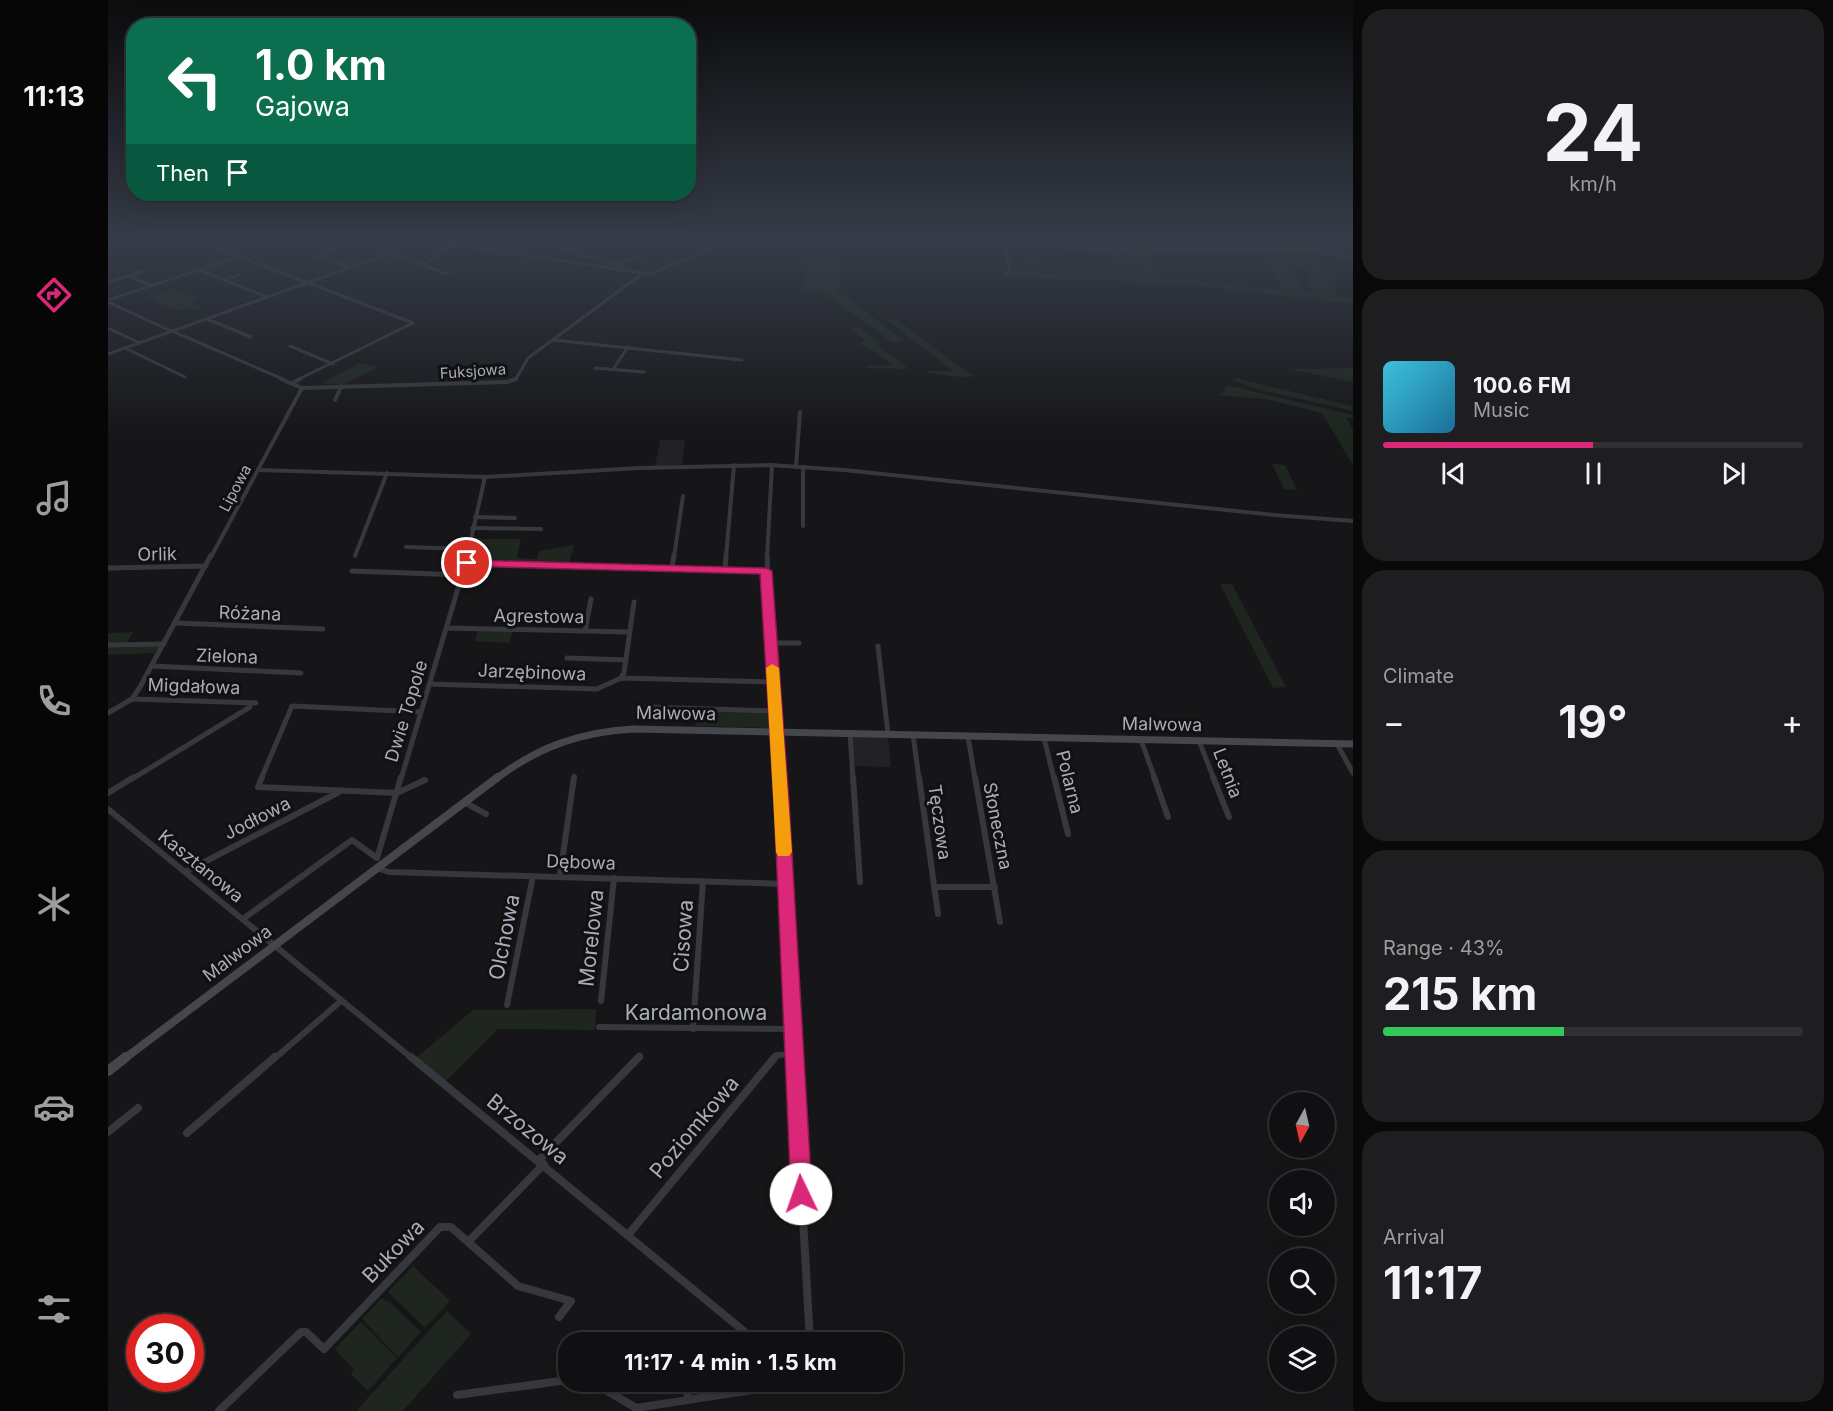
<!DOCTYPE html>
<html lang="en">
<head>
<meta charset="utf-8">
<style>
	body { margin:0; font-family:Inter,sans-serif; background:#1e1e20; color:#f1f3f6; height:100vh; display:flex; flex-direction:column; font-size:22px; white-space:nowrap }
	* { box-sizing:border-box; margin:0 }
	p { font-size:20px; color:#9c9d9f }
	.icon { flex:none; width:33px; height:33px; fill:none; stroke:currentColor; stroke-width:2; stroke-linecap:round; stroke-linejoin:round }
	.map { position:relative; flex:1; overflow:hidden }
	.side { display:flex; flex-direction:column; gap:9px; padding:9px; background:#09090a; width:480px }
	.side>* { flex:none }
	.banner { position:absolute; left:18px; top:18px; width:570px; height:183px; border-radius:24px; box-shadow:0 6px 24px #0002,0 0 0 2px #303032; background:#0b6e4f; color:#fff; overflow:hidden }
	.needle { width:39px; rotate:188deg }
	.controls { position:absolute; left:1161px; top:1092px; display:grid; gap:12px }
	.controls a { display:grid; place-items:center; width:66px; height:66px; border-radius:50%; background:#101012; box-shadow:0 6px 24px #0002,0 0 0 2px #303032; font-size:30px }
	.speed { position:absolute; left:18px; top:1314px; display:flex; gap:12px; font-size:30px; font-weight:700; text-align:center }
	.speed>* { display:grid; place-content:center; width:78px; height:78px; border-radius:50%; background:#101012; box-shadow:0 6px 24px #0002,0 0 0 2px #303032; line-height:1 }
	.speed .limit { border:9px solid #d22; background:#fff; color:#111 }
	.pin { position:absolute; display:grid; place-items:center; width:51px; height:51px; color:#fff; margin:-26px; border:3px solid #fff; border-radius:50%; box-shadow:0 2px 6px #0007 }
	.me { position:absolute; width:66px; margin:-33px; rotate:357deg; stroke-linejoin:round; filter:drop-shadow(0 0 4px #0008) }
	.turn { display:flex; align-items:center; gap:21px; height:126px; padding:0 30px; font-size:27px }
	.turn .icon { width:78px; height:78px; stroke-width:2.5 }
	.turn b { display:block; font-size:42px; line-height:51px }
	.then { display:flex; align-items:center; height:57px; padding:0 30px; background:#0003; gap:12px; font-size:22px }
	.big { font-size:45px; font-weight:700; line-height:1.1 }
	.side .tile { flex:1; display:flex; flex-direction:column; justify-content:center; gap:9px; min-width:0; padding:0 21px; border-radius:24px; background:#1e1e20 }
	.side .dial { align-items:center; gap:0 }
	.dial b { font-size:78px; line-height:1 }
	.song { display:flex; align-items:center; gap:18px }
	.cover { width:72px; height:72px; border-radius:9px; background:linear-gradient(135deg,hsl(190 70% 55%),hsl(200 70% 35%)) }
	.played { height:6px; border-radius:3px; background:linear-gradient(90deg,#db2777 50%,#303032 50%) }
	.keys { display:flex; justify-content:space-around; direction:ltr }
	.heat { display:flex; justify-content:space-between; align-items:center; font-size:33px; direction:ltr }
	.charge { height:9px; border-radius:4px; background:linear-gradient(90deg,#34c759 43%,#303032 0) }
	.trip { position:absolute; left:450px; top:1332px; width:345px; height:60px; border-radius:24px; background:#101012; box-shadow:0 6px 24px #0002,0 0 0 2px #303032; font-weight:700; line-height:60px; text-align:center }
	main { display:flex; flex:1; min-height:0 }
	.menu { display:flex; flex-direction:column; width:108px; justify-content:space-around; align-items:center; background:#060607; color:#9c9d9f }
	.menu .icon { width:42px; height:42px }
	.menu .active { color:#db2777 }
	.menu b { font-size:27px; color:#f1f3f6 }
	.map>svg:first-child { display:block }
	.built { fill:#222225 }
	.green { fill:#1e261f }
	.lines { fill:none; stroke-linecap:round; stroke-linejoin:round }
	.street-far4 { stroke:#37383d; stroke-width:3 }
	.street-far3 { stroke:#37383d; stroke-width:4 }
	.street-far2 { stroke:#37383d; stroke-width:5 }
	.street-far1 { stroke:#37383d; stroke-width:6 }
	.street { stroke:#37383d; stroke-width:8 }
	.secondary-far2 { stroke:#45474d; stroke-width:7 }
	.secondary-far1 { stroke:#45474d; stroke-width:8 }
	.secondary { stroke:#45474d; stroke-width:10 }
	.route { fill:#db2777; stroke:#8e194d; stroke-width:1.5 }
	.slow { fill:#f59e0b }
	.labels { text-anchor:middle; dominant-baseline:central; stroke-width:6; stroke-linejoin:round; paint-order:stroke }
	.far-street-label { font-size:15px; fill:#a8adb8; stroke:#111113 }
	.street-label { font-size:18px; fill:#a8adb8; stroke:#111113 }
	.near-street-label { font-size:21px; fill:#a8adb8; stroke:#111113 }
</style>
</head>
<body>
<main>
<nav class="menu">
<b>11:13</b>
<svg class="icon active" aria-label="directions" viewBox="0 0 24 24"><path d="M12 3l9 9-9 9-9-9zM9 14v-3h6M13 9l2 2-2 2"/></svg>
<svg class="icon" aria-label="music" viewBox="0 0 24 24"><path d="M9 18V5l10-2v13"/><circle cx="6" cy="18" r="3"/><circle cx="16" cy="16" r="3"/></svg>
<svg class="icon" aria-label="phone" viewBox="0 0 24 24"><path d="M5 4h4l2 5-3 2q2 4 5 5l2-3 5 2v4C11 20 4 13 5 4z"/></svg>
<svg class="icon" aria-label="climate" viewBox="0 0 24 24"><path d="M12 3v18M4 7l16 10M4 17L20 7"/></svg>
<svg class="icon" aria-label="car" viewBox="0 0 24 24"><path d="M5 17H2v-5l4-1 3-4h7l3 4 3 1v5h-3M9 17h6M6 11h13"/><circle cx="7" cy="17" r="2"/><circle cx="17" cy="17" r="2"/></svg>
<svg class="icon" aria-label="filters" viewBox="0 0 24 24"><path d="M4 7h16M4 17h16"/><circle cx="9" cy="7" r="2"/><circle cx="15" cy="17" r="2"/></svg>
</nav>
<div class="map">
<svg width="1245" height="1411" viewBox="0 0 1245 1411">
	<rect width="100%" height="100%" fill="#161618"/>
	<g class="built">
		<polygon points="552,440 577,440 574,465 547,466"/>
		<polygon points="744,737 780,737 783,767 747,766"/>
	</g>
	<g class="green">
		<polygon points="1091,246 1171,246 1173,249 1037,252 1053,277 1175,290 1160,262 1181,263 1194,291 1204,293 1199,270 1192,268 1184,249 1200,249 1218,274 1227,275 1227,295 1245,298 1245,304 1088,285 979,279 980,281 895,276 903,271 903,267 924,271 922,253 928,273 1017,276 1001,251 1007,251 1026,276 1037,276 1023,254 1011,252 1009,248"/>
		<polygon points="696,260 731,261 734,288 725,291 738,296 795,341 785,343 714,291 698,292"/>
		<polygon points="66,289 91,298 82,302 96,308 89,311 80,308 71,311 40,297"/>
		<path d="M788,319L865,376C849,379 829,374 814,371H845L779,320Z"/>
		<polygon points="752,327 770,342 771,347 801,369 758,368 758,366 785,365 767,351 763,351 752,343 758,341 742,328"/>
		<polygon points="252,363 271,367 235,385 214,383"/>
		<polygon points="1245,368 1245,382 1180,369"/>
		<polygon points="1126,378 1245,406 1245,411 1152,390 1125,380"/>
		<polygon points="1119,385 1245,415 1245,418 1238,418 1245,430 1245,465 1214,413 1158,399 1109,395 1113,394"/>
		<polygon points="1164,464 1177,465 1189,490 1176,489"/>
		<polygon points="364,539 413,539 409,558 429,559 431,551 466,545 461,564 360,562"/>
		<polygon points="1112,584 1124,584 1178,687 1165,688"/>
		<polygon points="370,630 405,630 401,643 367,641"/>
		<polygon points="25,632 18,644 52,644 47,653 0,655 0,633"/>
		<polygon points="589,711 659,712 664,714 665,728 587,726"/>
		<polygon points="488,1009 487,1030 390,1029 335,1084 308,1058 365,1010"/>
		<polygon points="305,1266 342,1301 317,1328 280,1292"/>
		<polygon points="274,1298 279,1302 281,1301 313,1332 290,1357 254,1319"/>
		<polygon points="339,1311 363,1334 295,1411 248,1411"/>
		<polygon points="253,1322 289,1358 260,1391 243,1374 246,1369 227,1349"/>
	</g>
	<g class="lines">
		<g class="street-far4">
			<polyline points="88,240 305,323 189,380"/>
			<polyline points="246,240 282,252"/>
			<polyline points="314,240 542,274 623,240"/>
			<polyline points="426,240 522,269"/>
			<polyline points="857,240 1021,252 1207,250 1245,259"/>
			<polyline points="896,244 902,271 896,274"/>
			<polyline points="984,248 987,240"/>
			<polyline points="227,250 208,256 242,267"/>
			<polyline points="282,253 340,274"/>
			<polyline points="315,265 345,245"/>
			<polyline points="509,265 532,256"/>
			<polyline points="91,270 159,297"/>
			<polyline points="20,276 43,285"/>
			<polyline points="116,280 131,275"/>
			<polyline points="0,282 36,271"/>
			<polyline points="0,300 132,256"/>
			<polyline points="0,302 63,331"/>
			<polyline points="99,319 143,337"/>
			<polyline points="0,328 32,343"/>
			<polyline points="64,331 177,380"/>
			<polyline points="445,340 634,360"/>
			<polyline points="182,346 225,364"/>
			<polyline points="17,348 77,377"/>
			<polyline points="0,354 277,255 303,240"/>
			<polyline points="487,368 536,372"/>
			<polyline points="506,368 520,347"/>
			<polyline points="404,380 408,379 420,358 534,274"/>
		</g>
		<g class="street-far3">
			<polyline points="173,379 194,388 399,382 408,379"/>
			<polyline points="184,383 192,379"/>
			<polyline points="227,400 233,387"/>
			<polyline points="688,467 692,412"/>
			<polyline points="695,467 695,526"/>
			<polyline points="150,470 377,477 531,468 662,465 736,470 1166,515 1245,521"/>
			<polyline points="367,517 407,518"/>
			<polyline points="364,528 433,529"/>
			<polyline points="298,547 359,549"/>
			<polyline points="247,556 279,473"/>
			<polyline points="103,557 194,388"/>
			<polyline points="359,557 377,477"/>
			<polyline points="566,557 575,496"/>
			<polyline points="618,557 626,465"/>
			<polyline points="659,557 664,466"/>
		</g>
		<g class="street-far2">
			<polyline points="659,555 670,779"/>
			<polyline points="356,563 658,571"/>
			<polyline points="0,568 98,566"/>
			<polyline points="564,568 566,555"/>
			<polyline points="617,570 618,555"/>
			<polyline points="244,571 355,575"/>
			<polyline points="68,623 215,629"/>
			<polyline points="339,628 522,632"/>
			<polyline points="477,631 483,599"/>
			<polyline points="663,643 691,643"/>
			<polyline points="0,645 56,644"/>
			<polyline points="770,646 780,734"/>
			<polyline points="459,658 518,660"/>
			<polyline points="44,666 193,673"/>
			<polyline points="513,678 516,673 526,602"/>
			<polyline points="322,684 489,689 513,678 665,682"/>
			<polyline points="24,699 148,703"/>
			<polyline points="539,707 666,711"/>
			<polyline points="0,713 24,699 32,687 103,555"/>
			<polyline points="742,733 745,779"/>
			<polyline points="805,734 811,779"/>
			<polyline points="860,736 867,779"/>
			<polyline points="936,738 946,779"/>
			<polyline points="1033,740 1047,779"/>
			<polyline points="1091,741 1106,779"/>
			<polyline points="1229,744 1245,773"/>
			<polyline points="24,779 142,707"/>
			<polyline points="153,779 184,706 313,712"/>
			<polyline points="293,779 360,555"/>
		</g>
		<g class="street-far1">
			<polyline points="154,777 150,787 289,793 317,780"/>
			<polyline points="670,777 686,1059"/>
			<polyline points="745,777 752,882"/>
			<polyline points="811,777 830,914"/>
			<polyline points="867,777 892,922"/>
			<polyline points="946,777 960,834"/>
			<polyline points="1046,777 1060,817"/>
			<polyline points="1105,777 1121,817"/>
			<polyline points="0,793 26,777"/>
			<polyline points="356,802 378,814"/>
			<polyline points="0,809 305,1059"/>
			<polyline points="269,858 293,777"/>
			<polyline points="269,868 281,872 678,884"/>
			<polyline points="77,872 233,791"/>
			<polyline points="452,876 466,777"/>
			<polyline points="826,887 887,887"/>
			<polyline points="135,919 244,840 269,858"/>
			<polyline points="493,1001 506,878"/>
			<polyline points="399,1005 425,876"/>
			<polyline points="491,1027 685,1029"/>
			<polyline points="585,1029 595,881"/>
			<polyline points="166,1059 233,1001"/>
			<polyline points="529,1059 532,1056"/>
			<polyline points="666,1059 669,1055 687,1054"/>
		</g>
		<g class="street">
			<polyline points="303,1057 649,1342"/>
			<polyline points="686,1057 702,1342"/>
			<polyline points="0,1132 30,1108"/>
			<polyline points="79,1133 167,1057"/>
			<polyline points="431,1160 531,1057"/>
			<polyline points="520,1235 667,1057"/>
			<polyline points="361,1241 436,1164"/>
			<polyline points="515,1337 524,1342"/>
			<polyline points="484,1382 528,1408 690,1383"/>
			<polyline points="579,1382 580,1400"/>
			<polyline points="349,1395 460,1380"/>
			<polyline points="111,1411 193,1332 198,1332 216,1349 332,1227 343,1227 410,1286 463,1301 451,1317"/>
		</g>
		<path class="secondary-far2" d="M388,779C430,747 472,732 525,729L1245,744"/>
		<polyline class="secondary-far1" points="16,1059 390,777"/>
		<polyline class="secondary" points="0,1071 18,1057"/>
	</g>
	<linearGradient id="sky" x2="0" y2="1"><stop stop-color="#0c0c0d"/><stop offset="0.55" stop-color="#363c48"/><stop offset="1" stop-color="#363c48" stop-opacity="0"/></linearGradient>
	<rect width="1245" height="437" fill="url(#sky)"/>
	<polygon class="route" points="359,560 658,568 664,571 681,802 704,1194 701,1201 693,1204 686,1201 683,1194 666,802 652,574 355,566 354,563"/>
	<polygon class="slow" points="664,664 671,668 684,852 681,856 670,856 668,852 658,668"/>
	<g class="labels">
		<g class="far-street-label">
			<text transform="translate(365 371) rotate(-4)">Fuksjowa</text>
			<text transform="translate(127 488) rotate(-62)">Lipowa</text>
		</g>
		<g class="street-label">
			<text transform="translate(49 554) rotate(-1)">Orlik</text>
			<text transform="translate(142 613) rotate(2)">Różana</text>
			<text transform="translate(431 616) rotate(1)">Agrestowa</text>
			<text transform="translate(119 656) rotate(2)">Zielona</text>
			<text transform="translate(424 672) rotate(2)">Jarzębinowa</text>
			<text transform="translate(86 686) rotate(2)">Migdałowa</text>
			<text transform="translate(298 711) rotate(-73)">Dwie Topole</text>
			<text transform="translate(568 713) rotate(1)">Malwowa</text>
			<text transform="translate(1054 724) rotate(1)">Malwowa</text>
			<text transform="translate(1120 773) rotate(69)">Letnia</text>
			<text transform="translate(962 782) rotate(76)">Polarna</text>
			<text transform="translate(149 818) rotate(-27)">Jodłowa</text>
			<text transform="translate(832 822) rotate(82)">Tęczowa</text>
			<text transform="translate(890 826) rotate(79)">Słoneczna</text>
			<text transform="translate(473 862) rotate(2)">Dębowa</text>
			<text transform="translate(93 866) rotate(39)">Kasztanowa</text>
			<text transform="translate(129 953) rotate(-37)">Malwowa</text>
		</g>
		<g class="near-street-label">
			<text transform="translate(575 936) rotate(-86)">Cisowa</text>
			<text transform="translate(396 937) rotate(-79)">Olchowa</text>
			<text transform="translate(483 938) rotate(-84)">Morelowa</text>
			<text x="588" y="1012">Kardamonowa</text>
			<text transform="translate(586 1127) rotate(-50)">Poziomkowa</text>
			<text transform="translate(420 1129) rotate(39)">Brzozowa</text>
			<text transform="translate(285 1251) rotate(-46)">Bukowa</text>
		</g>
	</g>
</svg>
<div class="controls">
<a><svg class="needle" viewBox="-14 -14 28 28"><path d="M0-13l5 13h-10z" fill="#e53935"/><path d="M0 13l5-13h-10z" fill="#9c9d9f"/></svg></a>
<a><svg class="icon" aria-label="sound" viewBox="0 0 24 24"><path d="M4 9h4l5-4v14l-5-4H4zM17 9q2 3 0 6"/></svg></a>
<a><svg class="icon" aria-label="search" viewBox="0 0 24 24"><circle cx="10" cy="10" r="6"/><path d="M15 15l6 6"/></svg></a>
<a><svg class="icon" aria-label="layers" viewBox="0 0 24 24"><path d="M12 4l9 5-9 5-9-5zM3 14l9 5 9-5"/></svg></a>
</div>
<div class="speed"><div class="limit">30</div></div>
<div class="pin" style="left:359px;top:563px;background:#d93025"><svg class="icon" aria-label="arrive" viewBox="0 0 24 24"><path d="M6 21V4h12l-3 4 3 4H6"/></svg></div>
<svg class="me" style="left:693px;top:1194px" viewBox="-20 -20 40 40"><circle r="19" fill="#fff"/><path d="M0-13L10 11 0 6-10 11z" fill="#db2777"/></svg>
<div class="trip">11:17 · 4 min · 1.5 km</div>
<div class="banner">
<div class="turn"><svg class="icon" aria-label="left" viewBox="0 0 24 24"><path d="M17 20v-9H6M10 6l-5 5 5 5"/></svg><div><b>1.0 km</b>Gajowa</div></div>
<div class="then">Then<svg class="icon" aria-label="arrive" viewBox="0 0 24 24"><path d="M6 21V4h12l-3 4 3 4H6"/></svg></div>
</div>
</div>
<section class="side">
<div class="tile dial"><b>24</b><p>km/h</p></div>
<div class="tile">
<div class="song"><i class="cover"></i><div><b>100.6 FM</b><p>Music</p></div></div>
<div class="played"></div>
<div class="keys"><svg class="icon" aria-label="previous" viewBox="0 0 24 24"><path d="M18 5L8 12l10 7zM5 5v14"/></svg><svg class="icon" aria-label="pause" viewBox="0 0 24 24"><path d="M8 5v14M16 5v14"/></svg><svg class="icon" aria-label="next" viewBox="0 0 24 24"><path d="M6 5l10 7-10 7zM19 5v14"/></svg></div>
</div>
<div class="tile"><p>Climate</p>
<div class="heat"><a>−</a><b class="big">19°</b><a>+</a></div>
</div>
<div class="tile"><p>Range · 43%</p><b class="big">215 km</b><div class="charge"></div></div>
<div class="tile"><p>Arrival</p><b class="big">11:17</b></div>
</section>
</main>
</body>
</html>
